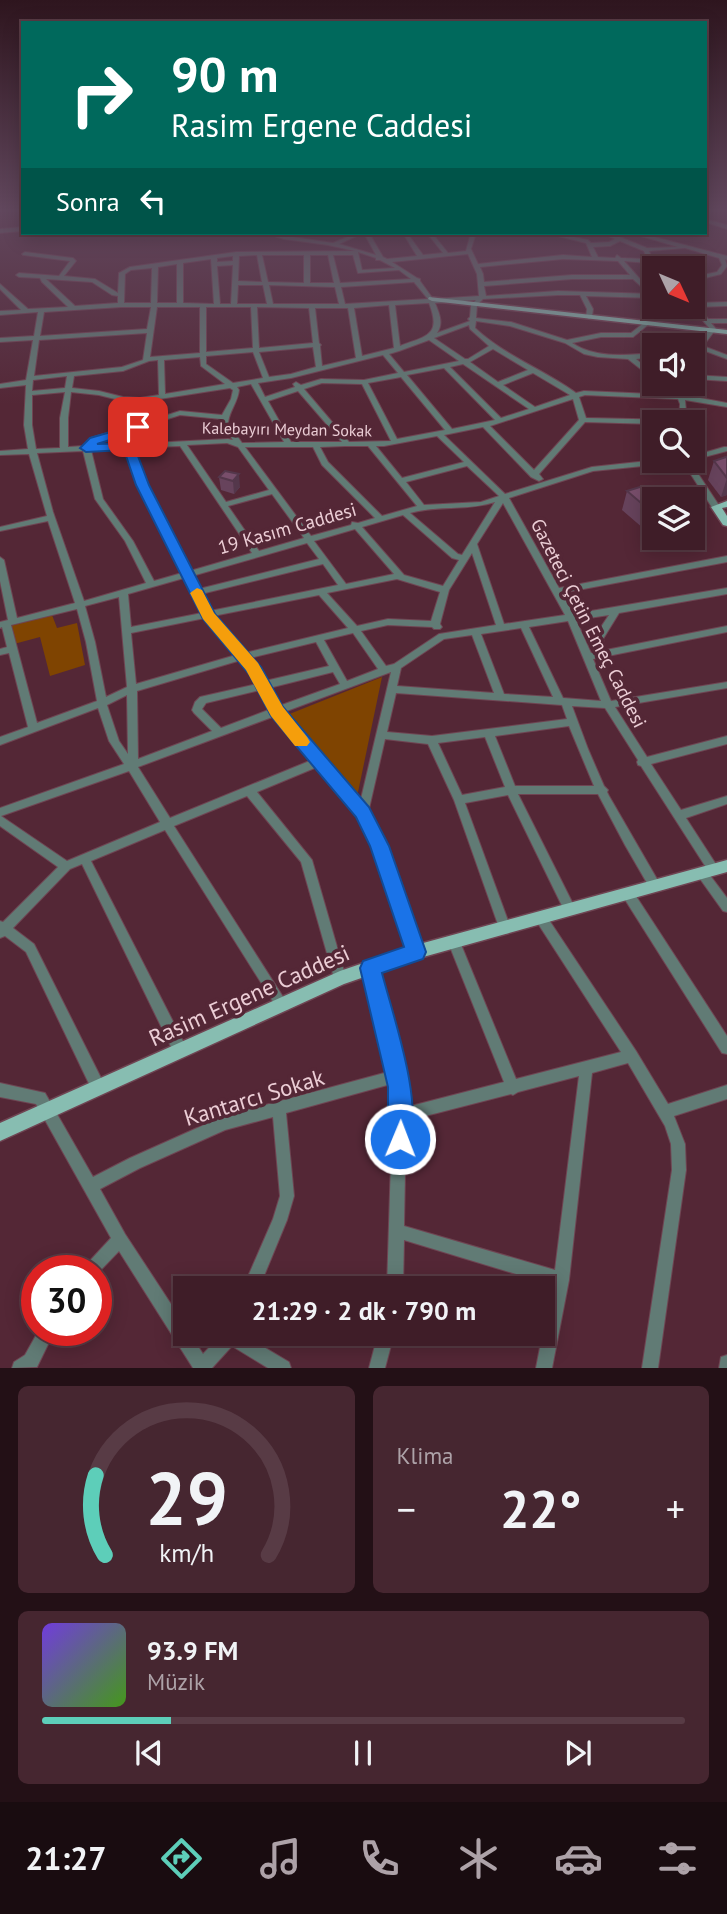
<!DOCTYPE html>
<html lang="tr">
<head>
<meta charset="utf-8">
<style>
	body { margin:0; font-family:"PT Sans",sans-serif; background:#462630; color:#f1f3f6; height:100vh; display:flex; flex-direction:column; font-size:26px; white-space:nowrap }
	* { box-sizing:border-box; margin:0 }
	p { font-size:23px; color:#ada2a8 }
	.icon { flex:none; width:38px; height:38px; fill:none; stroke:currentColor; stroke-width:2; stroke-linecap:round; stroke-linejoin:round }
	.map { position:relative; height:1368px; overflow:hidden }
	.drawer { display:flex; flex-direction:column; gap:18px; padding:18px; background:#231016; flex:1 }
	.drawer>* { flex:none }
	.guide { position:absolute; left:21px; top:21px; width:686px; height:214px; border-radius:0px; box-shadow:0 4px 18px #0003,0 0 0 2px #583b45; background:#00695c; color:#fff; overflow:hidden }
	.needle { width:46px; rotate:134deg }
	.fabs { position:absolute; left:642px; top:256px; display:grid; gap:14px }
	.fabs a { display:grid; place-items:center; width:63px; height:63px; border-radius:0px; background:#3f1d28; box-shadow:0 4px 18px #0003,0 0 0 2px #583b45; font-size:35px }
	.speed { position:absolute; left:21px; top:1255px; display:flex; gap:14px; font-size:35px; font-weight:700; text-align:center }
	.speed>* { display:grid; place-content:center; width:91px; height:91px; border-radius:50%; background:#3f1d28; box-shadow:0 4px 18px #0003,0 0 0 2px #583b45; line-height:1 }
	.speed .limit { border:10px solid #d22; background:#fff; color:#111 }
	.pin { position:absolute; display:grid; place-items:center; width:60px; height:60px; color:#fff; margin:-30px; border-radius:14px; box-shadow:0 4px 10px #0006 }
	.me { position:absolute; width:77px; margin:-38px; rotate:1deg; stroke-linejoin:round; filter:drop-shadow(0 0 5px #0008) }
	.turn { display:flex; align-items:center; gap:24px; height:147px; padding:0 35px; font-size:32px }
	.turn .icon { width:91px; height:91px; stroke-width:2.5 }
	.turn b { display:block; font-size:49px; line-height:60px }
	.then { display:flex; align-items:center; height:66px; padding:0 35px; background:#0003; gap:14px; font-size:26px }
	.big { font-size:52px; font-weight:700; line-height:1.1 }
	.drawer .widget { flex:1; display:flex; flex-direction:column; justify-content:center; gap:10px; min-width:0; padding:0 24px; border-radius:10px; background:#462630 }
	.drawer .dial { align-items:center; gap:0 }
	.dial svg { height:182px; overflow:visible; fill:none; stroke:#583b45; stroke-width:7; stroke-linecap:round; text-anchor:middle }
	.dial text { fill:#f1f3f6; stroke:none }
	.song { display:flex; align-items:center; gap:21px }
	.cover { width:84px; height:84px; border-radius:10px; background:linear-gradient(135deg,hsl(260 70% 55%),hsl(100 70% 35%)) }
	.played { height:7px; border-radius:4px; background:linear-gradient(90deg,#5dceb9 20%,#583b45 20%) }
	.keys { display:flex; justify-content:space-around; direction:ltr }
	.heat { display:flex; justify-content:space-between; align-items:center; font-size:38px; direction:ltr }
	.drawer .tiles { flex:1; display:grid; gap:18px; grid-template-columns:1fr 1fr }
	.widget:last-child { grid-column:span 2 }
	.trip { position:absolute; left:173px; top:1276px; width:382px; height:70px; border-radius:0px; background:#3f1d28; box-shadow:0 4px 18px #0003,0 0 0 2px #583b45; font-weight:700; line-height:70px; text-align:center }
	.tabs { display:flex; height:112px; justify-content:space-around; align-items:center; background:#190c10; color:#ada2a8 }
	.tabs .icon { width:49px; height:49px }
	.tabs .on { color:#5dceb9 }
	.tabs b { font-size:32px; color:#f1f3f6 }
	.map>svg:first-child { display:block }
	.green { fill:#7f4401 }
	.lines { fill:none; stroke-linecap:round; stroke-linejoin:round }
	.minor-casing { stroke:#6f4553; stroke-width:2 }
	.major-casing { stroke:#6f4553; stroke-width:3 }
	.minor { fill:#617b75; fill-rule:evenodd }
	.major { fill:#87bdb1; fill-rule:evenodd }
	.wall { fill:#67435c }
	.shaded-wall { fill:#54374b }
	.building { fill:#784e6b; stroke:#54374b; stroke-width:2 }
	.route { fill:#1a73e8; stroke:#114b97; stroke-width:2 }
	.slow { fill:#f59e0b }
	.labels { text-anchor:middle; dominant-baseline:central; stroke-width:7; stroke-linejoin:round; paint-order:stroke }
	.far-street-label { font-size:16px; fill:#ebcdd5; stroke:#542736 }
	.street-label { font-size:19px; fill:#ebcdd5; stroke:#542736 }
	.near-street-label { font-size:23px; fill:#ebcdd5; stroke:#542736 }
</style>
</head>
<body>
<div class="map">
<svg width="727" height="1368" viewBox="0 0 727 1368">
	<rect width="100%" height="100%" fill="#542736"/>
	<g class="green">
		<polygon points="52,615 57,628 77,623 85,665 50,676 40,637 14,644 10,626"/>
		<polygon points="382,677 357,797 287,715"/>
	</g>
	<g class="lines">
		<g class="minor-casing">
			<g id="minor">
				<polygon points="705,219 727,225 727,229 705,222"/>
				<polygon points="23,227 23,231 0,233 0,229"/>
				<path d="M265,233L333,243L357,233H363L339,244L376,255L364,233H369L383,257L387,259L417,256L403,233H407L423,255L443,253L427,233H432L448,253L466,251L471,233H476L471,249L478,264L563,255L592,257L586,243L546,233H554L588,240L591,243L609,242L615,239L603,233H610L647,248L678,247L631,233H639L727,256V260L725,259L727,266L721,274L693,281V277L717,272L722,265L719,258L685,248L649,251L656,268H654V272L651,270L648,263L624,261L647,287L648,288L645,290L633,279H572L484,286L486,296L558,291L654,294V298L586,296L593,309L592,317L589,319L586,317L587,309L580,295H558L483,299L477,305L476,318L511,322L567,340L601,333H631L645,322H649V324L633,337H601L572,343C597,359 627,355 654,353V357L636,359L654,374V379L652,378L628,359L598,357L584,354L565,343L510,326L476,321L475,328C505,356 543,369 576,393L584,391L676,395L673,383H679L684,395L727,403V407L685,400L687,422H654V424L585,422L539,474L543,479L539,481L531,477L483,427L444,435L505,494L592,467L657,460H689L720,507L716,509H713L683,462L593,471L509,498L559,588L727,556V562L562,593L573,614L727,588V594L619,613L603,639L606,650L727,626V632L593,659L611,701L727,682V688L615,707L647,757L727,736V744L651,764L681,810L727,796V804L686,818L719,869L717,872L713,874L709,872L641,766L638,765L637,762L638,760L605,708L572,706L588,749L604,786L608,790L607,792L609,796L661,886L659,890L655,891L651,890L625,845L598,794H518L576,910L574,914L570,915L566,914L508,795L465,803L511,929L509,933L505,934L501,933L454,800L428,744L385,739L368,813L373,821L398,880L422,952L420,956L416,958L412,956L410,952L386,880L363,823L317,767L257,792L312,860L346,978L344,982L340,984L336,982L334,978L301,862L247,796L174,826L285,1000L287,1004L285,1008L281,1010L277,1008L165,830L91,861L185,1045L187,1050L185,1055L180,1056L175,1055L82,864L70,869L13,928L34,944L103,1082L105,1087L103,1092L98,1094L93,1092L26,952L5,936L0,938V921L3,922L58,867L0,826V808L124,764L109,741L98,708L0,745V737L28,727L9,653L0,655V649L7,647L2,627L0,628V622L8,620L0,581V557L4,560L17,618L75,603L48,521L0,531V527L47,516L29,454L0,455V451L28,449L24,425L26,385L0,388V384L26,380L33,340L0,342V338L34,336L38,312L0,315V311L21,310L0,289V284L28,309L68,307L42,282L40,278L19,277L16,275L19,273L59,276L70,261L23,255L22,254L25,252L73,258L76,261L64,276L95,279L118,293L119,273L130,267L236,252L355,251L328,245L284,239ZM620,241L644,251L647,259L621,258L617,255L615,258L598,257L593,247L610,246ZM358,252L376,258V260H380L395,268L362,270ZM468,254L477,274L479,296L433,299L420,281V279L417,278L392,262ZM257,255L262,282L238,281L239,256ZM262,255H304V283L268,282ZM310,255H328L334,283H310ZM333,255H353L358,273L399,270L411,279L340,283ZM233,256V261L217,262V258ZM211,259L214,304L183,303V263ZM563,259L618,261L630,275H572L484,282L483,274L480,267ZM177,264V303H157L158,267ZM233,265L231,304H220L217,266ZM152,268L151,303H124L125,274L131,270ZM46,279L92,282L112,295L118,296V303L75,306ZM414,282L428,299L345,304L341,287ZM238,285H263L267,304H237ZM269,285L335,287L339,304H273ZM476,300L471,305L470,317L468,319L470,321L437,333C444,323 439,313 435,303ZM429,303C442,336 426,336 400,346L395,305ZM389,305L394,348L362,356L354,308ZM121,307H151L147,329L40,336L44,312ZM157,307H200V353L150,357ZM206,307H251L253,348L206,352ZM257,307L309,308L313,343L259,348ZM315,308H348L356,358L322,366L320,346L321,345L319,343ZM469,325L470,329L489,346L468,359H465L434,338ZM147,333L143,360L122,367L34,376L39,340ZM429,340L459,361L404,372L389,354L399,351ZM313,347L316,367L291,374L269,377L259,352ZM493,349L528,370L498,382L470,362ZM253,352L263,378L233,383L206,364V356ZM383,355L398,373L364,380L321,379L301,385L296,382L293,384L295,387L265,397L258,383L291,378ZM200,357L201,366L225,384L165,394L164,360ZM158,360L159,395L140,398L123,397L99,391L72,388L74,376L123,371L149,361ZM463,364L529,409L501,418L450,367ZM444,368L495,420L452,429L407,375ZM533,373L570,395L535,407L503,385ZM67,376L65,388L32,391L33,380ZM401,377L445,430L397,439L368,383ZM322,383L362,384L391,441L349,442L304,389ZM251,384L284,442L242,443L228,423C229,411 238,402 239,390L237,387ZM230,388L233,390L231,399L222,415L180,411L139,424L126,408V401L140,402ZM298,391L342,442H291L268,401ZM65,392L60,418V448L36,449L32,425V395ZM71,392L99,395L119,400L120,408L133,425L91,438L83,446L68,447V418ZM585,395L678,399L680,404L679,420L586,418L579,397ZM573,399L579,420L534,470L490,426ZM180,415L221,419L220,423L233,440L228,439L92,446L97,442ZM437,436L464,462L402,478L376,446H384ZM227,443L238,447L269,490L226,502L187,445ZM180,446L252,553L190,571L146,485L133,448ZM345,446H368L417,506L382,516L328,462L320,447ZM245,447H313L322,465L375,518L358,523L352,522L351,525L311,536ZM126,449L138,485L182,573L154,581L133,541L103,499L91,450ZM83,451L95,499L125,541L146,583L84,601L53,512L37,453ZM467,466L499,496L481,502L424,505L406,482ZM272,494L304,538L259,551L228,506ZM495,502L462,555L458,554L410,513C438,505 468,511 495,502ZM503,503L565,615L504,624L477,544ZM403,515L452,558L459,560L443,586L404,575L362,527ZM355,529L394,574L346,584L314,541ZM307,543L319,559L199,589L192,576ZM472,553L496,625L439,634L394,664L386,666L361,631L388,625L432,627L434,629H440L442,627L440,624L449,590ZM323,564L338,585L210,611L201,594ZM184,578L202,613L131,627L128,594ZM397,579L440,592L431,621L388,619L357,626L327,593ZM319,595L348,628L245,653L213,616ZM119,597L127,687L106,697L95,642L85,606ZM77,609L86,642L97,701L37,723L11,625ZM609,615L593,639L597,652L591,653L576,620ZM205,618L236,655L136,684L131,633ZM568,621L601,701L563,698L529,627ZM521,628L553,697L504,694L481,634ZM353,633L378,669L347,681L324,640ZM472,635L494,693L397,686L401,668L444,639ZM316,642L329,666L265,681L250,658ZM241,660L248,669L257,684L200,697L195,702L192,710L194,713L212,731L138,759L137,691ZM333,672L340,684L279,706L269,688ZM391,672L360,803L284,712ZM260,690L271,709L221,728L202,709L206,703ZM396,693L562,705L567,719L432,736L387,732ZM127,695L128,754L119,741L107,705ZM275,716L312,760L170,818L138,767ZM569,726L594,786H515L495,736ZM485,737L505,787L462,795L438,743ZM129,771L160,822L67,861L1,816Z"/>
				<polygon points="727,302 727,306 698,307 708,319 727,319 727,323 711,323 716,329 703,346 727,355 727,359 700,349 693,355 695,346 710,329 691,306 693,306 693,303"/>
				<polygon points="693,375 727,377 727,381 693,379"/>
				<polygon points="724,447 727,447 727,451 693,460 693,456"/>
				<polygon points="702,868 706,870 727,898 727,912 723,911 698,876 696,873 698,870"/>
				<polygon points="628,889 632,890 727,1036 727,1054 722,1053 624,898 622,894 624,890"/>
				<path d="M541,913L545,914L636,1051L668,1104L727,1085V1099L674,1116L685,1144L686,1170L658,1368H642L672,1170L671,1144L665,1126L628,1063L592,1073L569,1280L552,1368H536L552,1285L404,1240L403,1288H387L393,1096L391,1084L286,1113L294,1196L287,1220L259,1288H243L273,1219L280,1196L273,1117L225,1130L140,1168L100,1189L125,1234L186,1327V1334H190L203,1354L222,1334H242L289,1362L291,1368H268L232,1346L212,1368H193L119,1251L96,1275V1270H84L86,1265L111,1238L36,1104L0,1097V1083L45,1093L93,1177L130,1158L224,1116L388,1072L364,968L366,964L370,962L374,964L376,968L401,1071L404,1076L403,1079L407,1096V1107L504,1082L448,942L450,938L454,937L458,938L460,942L516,1079L621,1052L537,922L535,918L537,914ZM579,1076L555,1270L404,1226L406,1121L511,1094L513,1095L518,1092Z"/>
				<polygon points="39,1330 55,1330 37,1367 12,1368 14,1362 25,1355"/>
				<polygon points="378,1334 394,1334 385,1368 369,1368"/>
				<polygon points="727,1355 727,1368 719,1368 721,1357"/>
			</g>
		</g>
		<g class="major-casing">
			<g id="major">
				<polygon points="429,297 727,330 727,334 432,301 428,299"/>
				<polygon points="727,501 727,507 722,508 727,516 727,526 723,525 711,507"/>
				<polygon points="727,860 727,872 416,959 344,984 0,1141 0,1123 340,971 416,945"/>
			</g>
		</g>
		<use href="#minor" class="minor"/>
		<use href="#major" class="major"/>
	</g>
	<g class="wall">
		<polygon points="727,458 727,495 721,497 708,480 714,461"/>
		<polygon points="225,471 240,487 234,494 221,490 219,477"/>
		<polygon points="627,491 654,499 654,537 682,537 681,541 665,547 622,510"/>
	</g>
	<g class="shaded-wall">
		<polygon points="239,474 240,487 234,494 233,481"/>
		<polygon points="727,478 727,495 721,497"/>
		<polygon points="667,537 682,537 681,541 665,547"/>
	</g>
	<g class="building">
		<polygon points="726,457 727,458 727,478 714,461"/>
		<polygon points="225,471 239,474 233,481 219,477"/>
		<polygon points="643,486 659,499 654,499 654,514 627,491"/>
	</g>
	<linearGradient id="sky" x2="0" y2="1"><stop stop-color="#2e151e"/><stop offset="0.52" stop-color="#61475d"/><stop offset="1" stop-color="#61475d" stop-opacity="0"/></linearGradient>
	<rect width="727" height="404" fill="url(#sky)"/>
	<path class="route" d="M138,424L144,427L142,430L97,444L133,443L149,485L215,614L261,667L283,707L369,807L389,846L426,952L423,959L382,973C393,1016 425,1106 408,1147L400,1150L391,1147L388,1139V1087L360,968L363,961L404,947L370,846L356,817L271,716L249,674L203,619L136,485L124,450L86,452L80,448L90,438Z"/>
	<polygon class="slow" points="197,588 202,590 214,613 258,663 283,707 307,737 310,742 307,746 295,746 271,716 246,670 203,619 190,593"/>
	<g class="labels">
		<g class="far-street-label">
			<text transform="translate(287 429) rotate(1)">Kalebayırı Meydan Sokak</text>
		</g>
		<g class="street-label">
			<text transform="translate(287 528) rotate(-16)">19 Kasım Caddesi</text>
			<text transform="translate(589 623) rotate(63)">Gazeteci Çetin Emeç Caddesi</text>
		</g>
		<g class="near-street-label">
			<text transform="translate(249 995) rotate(-24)">Rasim Ergene Caddesi</text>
			<text transform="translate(254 1097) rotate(-17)">Kantarcı Sokak</text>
		</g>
	</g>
</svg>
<div class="fabs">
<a><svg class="needle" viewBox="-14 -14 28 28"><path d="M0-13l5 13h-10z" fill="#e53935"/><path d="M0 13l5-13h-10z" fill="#ada2a8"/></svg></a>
<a><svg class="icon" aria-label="sound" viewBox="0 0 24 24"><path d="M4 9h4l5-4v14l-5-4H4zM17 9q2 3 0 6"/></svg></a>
<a><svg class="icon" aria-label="search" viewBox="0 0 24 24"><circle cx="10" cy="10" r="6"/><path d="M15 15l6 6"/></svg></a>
<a><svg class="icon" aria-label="layers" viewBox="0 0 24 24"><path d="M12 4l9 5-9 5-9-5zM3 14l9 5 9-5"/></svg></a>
</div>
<div class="speed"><div class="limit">30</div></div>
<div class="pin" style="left:138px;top:427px;background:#d93025"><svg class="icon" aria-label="arrive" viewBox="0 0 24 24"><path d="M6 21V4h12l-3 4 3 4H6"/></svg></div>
<svg class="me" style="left:400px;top:1139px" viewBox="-20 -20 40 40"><circle r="17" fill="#1a73e8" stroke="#fff" stroke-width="3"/><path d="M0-11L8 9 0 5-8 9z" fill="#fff"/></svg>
<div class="trip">21:29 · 2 dk · 790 m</div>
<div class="guide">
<div class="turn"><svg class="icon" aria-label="right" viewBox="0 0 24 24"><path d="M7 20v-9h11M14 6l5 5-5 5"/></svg><div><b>90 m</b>Rasim Ergene Caddesi</div></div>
<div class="then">Sonra<svg class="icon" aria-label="left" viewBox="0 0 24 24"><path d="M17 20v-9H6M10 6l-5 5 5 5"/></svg></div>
</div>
</div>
<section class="drawer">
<div class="tiles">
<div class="widget dial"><svg viewBox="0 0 100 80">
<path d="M14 69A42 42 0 1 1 86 69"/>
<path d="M14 69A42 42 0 0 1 10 34" stroke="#5dceb9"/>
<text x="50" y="56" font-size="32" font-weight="700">29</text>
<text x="50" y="72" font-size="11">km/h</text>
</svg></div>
<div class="widget"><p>Klima</p>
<div class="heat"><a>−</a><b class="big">22°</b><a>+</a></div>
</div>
<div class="widget">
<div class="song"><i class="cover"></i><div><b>93.9 FM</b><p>Müzik</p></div></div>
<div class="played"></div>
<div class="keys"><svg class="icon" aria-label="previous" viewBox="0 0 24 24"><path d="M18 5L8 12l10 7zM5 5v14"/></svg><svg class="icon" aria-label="pause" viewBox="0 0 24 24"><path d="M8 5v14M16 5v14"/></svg><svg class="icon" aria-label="next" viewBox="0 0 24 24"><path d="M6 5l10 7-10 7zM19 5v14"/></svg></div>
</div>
</div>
</section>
<nav class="tabs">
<b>21:27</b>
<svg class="icon on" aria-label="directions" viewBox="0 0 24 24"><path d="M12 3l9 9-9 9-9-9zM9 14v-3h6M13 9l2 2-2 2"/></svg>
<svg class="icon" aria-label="music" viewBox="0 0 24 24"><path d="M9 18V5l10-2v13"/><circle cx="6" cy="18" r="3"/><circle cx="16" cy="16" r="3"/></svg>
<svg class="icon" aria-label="phone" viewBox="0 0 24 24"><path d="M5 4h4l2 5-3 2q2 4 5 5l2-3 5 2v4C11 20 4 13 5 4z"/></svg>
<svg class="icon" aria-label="climate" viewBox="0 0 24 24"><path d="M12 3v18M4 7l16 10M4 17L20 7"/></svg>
<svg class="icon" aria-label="car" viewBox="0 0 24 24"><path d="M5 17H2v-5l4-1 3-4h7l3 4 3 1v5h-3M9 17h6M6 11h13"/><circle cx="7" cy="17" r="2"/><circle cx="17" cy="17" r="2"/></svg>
<svg class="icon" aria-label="filters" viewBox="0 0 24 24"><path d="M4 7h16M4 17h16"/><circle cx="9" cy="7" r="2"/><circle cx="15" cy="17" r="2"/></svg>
</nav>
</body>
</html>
